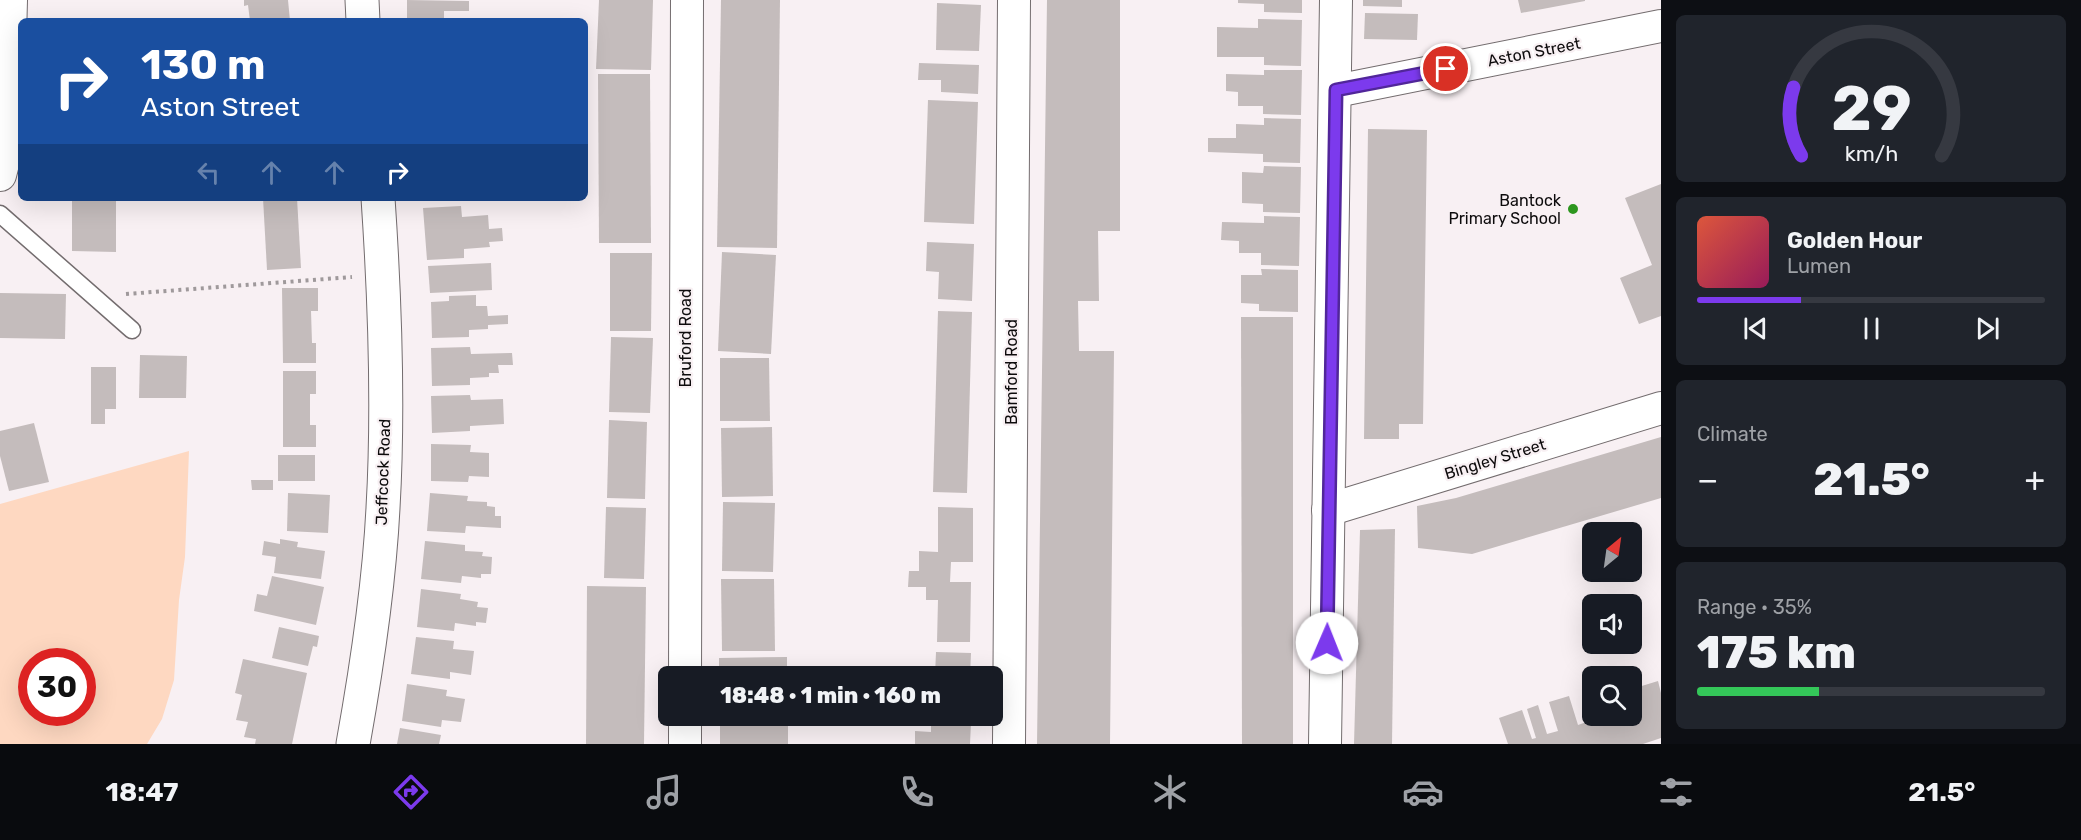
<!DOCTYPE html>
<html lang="en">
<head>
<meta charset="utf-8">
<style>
	body { margin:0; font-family:Rubik,sans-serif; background:#20242c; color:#f1f3f6; height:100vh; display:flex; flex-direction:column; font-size:22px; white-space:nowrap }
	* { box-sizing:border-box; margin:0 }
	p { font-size:20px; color:#9ea1a6 }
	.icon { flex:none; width:33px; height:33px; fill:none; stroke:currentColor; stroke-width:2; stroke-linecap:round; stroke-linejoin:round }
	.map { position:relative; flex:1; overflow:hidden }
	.details { display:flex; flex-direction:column; gap:15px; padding:15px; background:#0d0f14; width:420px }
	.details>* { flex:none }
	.banner { position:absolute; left:18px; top:18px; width:570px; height:183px; border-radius:9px; box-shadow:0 6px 24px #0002; background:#1a4fa0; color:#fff; overflow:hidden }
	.needle { width:39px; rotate:29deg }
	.controls { position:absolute; left:1582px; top:522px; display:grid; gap:12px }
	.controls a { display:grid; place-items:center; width:60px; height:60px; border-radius:9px; background:#171b24; box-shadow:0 6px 24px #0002; font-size:30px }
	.speed { position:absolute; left:18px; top:648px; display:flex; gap:12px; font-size:30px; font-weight:700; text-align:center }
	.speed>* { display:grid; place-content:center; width:78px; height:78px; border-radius:50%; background:#171b24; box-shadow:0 6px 24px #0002; line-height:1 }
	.speed .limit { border:9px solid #d22; background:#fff; color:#111 }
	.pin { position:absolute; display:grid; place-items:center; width:51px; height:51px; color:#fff; margin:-26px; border:3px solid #fff; border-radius:50%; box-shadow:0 2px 6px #0007 }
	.me { position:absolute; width:66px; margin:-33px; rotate:1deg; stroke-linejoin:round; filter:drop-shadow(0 0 4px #0008) }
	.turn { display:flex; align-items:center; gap:21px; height:126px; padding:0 24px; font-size:27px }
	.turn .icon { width:78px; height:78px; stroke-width:2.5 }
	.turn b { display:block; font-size:42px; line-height:51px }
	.lanes { display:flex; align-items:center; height:57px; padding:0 24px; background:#0003; justify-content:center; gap:30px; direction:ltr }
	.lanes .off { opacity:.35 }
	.big { font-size:45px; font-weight:800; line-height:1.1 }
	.details .tile { flex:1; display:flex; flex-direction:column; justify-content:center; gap:9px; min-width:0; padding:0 21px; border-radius:9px; background:#20242c }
	.details .dial { align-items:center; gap:0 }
	.dial svg { height:156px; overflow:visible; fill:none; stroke:#363941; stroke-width:7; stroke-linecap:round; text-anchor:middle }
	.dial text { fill:#f1f3f6; stroke:none }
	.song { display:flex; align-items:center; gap:18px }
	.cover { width:72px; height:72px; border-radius:9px; background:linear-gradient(135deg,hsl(10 70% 55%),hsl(330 70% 35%)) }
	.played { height:6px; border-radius:3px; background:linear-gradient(90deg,#7c3aed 30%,#363941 30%) }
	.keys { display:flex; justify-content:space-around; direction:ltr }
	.heat { display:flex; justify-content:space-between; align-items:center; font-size:33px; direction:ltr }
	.charge { height:9px; border-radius:4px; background:linear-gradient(90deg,#34c759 35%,#363941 0) }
	.trip { position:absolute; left:658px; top:666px; width:345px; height:60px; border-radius:9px; background:#171b24; box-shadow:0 6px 24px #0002; font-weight:800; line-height:60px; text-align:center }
	.tab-bar { display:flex; height:96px; justify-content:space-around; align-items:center; background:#090b0e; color:#9ea1a6 }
	.tab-bar .icon { width:42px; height:42px }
	.tab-bar .active { color:#7c3aed }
	.tab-bar b { font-size:27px; color:#f1f3f6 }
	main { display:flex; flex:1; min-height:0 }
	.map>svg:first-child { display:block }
	.green { fill:#fed8c1; fill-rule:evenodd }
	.building { fill:#c4bcbc }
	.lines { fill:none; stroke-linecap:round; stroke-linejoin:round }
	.service-casing { stroke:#736c6e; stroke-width:19 }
	.minor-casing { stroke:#736c6e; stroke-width:34 }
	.tertiary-casing { stroke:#736c6e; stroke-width:35 }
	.path { stroke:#9f999b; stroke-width:4; stroke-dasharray:3 4.5; stroke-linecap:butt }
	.service { stroke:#fff; stroke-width:16 }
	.minor { stroke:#fff; stroke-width:32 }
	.tertiary { stroke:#fff; stroke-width:33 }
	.route-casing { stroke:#51269a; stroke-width:15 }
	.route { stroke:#7c3aed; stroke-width:10 }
	.poi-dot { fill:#2d961e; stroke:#f8f0f3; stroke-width:2 }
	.labels { text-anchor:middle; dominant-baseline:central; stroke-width:4.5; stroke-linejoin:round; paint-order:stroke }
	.street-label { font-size:16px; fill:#0d0b0c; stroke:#f8f0f3 }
	.poi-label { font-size:16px; fill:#0d0b0c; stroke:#f8f0f3; text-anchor:end }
</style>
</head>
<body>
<main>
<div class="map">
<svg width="1661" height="744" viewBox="0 0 1661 744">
	<rect width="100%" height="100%" fill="#f8f0f3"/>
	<path class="green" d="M189,451L185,557L179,600L174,680L162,719L147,744H0V504ZM32,662H82V712H32Z"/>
	<g class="building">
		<polygon points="244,0 288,0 290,21 250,21 248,5 244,6"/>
		<polygon points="407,0 469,1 469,11 444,11 444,18 407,18"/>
		<polygon points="599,0 653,0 651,70 596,69"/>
		<polygon points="721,0 780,0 777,248 717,247"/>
		<polygon points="1047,0 1120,0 1120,231 1098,231 1099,301 1078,301 1079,351 1114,351 1110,744 1037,744"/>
		<polygon points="1238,0 1302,0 1302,13 1264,12 1264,4 1238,3"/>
		<polygon points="1363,0 1402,0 1402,7 1363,6"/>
		<polygon points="1518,0 1585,0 1585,1 1521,13"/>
		<polygon points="937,3 981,5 979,51 936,50"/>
		<polygon points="1365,13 1418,14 1417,40 1364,39"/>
		<polygon points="1258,19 1302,20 1301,66 1264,65 1264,57 1217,57 1217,27 1258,28"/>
		<polygon points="919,63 979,65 978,94 941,92 941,80 918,80"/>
		<polygon points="1264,70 1302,70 1301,115 1263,114 1263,106 1238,106 1238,92 1226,91 1226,74 1264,75"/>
		<polygon points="598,74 650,74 651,243 599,243"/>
		<polygon points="928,100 978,102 974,224 924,222"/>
		<polygon points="1264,118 1301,119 1300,163 1263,162 1263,154 1208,152 1208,138 1236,138 1236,124 1264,125"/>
		<polygon points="1368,129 1427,130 1423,424 1399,424 1399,439 1364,439"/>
		<polygon points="1264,166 1301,167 1300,213 1263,212 1263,204 1242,203 1242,172 1263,173"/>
		<polygon points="1661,184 1661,316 1639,324 1620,278 1652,265 1625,198"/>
		<polygon points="72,198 116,198 116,252 72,251"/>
		<polygon points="263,198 297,198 301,268 267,270"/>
		<polygon points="461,206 462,217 488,215 489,229 502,228 503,241 489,242 490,247 464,249 464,258 427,260 423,208"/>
		<polygon points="1264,216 1300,217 1299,266 1261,265 1261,253 1239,253 1239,241 1221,240 1222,222 1264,223"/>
		<polygon points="927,242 974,244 972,301 938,299 939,272 926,271"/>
		<polygon points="722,252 776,255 771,354 718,351"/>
		<polygon points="610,253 652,253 651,331 610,331"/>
		<polygon points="491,263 492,290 430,293 428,266"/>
		<polygon points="1261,269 1298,270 1298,312 1259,311 1259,304 1241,303 1241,275 1262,275"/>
		<polygon points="282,288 318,288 318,311 311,311 312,343 316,343 316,363 283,363"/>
		<polygon points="0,293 66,294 65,339 0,338"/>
		<polygon points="476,295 476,306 487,306 488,316 508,315 508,324 488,325 488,329 469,330 469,337 432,338 431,302 449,301 449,296"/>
		<polygon points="938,311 972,312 967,493 933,492"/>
		<polygon points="1241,317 1293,317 1293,744 1242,744"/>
		<polygon points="611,337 653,338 650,413 609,412"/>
		<polygon points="470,347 471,354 512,353 513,365 498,365 499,373 489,373 489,377 470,378 470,385 432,386 431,348"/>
		<polygon points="140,355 187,356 186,398 139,398"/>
		<polygon points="720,358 769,358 770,421 720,421"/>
		<polygon points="91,367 116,367 116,409 105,409 105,424 91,424"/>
		<polygon points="283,371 316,371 316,394 310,394 310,425 316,425 316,447 283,447"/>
		<polygon points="470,395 471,400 503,399 504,424 470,426 470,431 432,433 431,396"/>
		<polygon points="609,420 647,422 645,499 607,498"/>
		<polygon points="34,423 49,482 9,491 0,456 0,431"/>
		<polygon points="772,427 773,496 722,497 721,428"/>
		<polygon points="1661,437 1661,498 1472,554 1418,548 1417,506 1456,498"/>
		<polygon points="431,444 471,445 470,452 489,453 489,477 469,476 468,482 431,481"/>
		<rect x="278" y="455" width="37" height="26"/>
		<polygon points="251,480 273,480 273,490 252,490"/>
		<polygon points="288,493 330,495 328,533 287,531"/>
		<polygon points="430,493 468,496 467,501 487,502 487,506 495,507 495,516 501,516 501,528 466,526 465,533 427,531"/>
		<polygon points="723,502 775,503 773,572 722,571"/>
		<polygon points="606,507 646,508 644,579 604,578"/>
		<polygon points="938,507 973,508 973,562 951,562 950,582 971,582 970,642 937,642 938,600 926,600 926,587 908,587 909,571 919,571 919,551 938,552"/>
		<polygon points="1395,529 1392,744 1354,744 1360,530"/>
		<polygon points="280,539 298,542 297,547 325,551 321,579 274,573 276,557 262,555 264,541 280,544"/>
		<polygon points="425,541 465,545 465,551 483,552 482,556 492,557 491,574 481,574 481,578 462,576 461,583 421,579"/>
		<polygon points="272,576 324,587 316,625 254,611 257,594 267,596"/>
		<polygon points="721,579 774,579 775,651 722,651"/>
		<polygon points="587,586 646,587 644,744 586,744"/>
		<polygon points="421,589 461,594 460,599 478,602 477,607 488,608 486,623 476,622 476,626 455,623 454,631 417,627"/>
		<polygon points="279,627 319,636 317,647 313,646 308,666 272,658"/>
		<polygon points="416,637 454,641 453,649 474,651 471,675 450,672 450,679 411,674"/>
		<polygon points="936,652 971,653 970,676 935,676"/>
		<polygon points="787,657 787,676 719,676 719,658"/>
		<polygon points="243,659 307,673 292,744 255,744 256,739 244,737 248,722 236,720 242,695 235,693"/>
		<polygon points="1658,681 1661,693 1661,738 1643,744 1508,744 1499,718 1522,710 1532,739 1536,738 1527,709 1538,705 1547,734 1558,731 1549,702 1569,696 1578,725 1592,720 1587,704 1593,702 1593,716 1632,716 1632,689"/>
		<polygon points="407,684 447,690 446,696 465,699 461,722 442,720 441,727 402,721"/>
		<rect x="720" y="716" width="68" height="28"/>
		<polygon points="931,722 971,723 970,744 915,744 915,731 931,732"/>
		<polygon points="400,728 441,735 439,744 397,744"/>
	</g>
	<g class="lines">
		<g class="service-casing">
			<polyline id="service" points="0,214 132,330"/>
		</g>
		<g class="minor-casing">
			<g id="minor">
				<polyline points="1336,91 1661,26"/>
				<polyline points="0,175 7,148 11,0"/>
				<polyline points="1328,510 1661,408"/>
				<polyline points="685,676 687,0"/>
				<polyline points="685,744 685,716"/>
				<polyline points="1009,744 1014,0"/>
				<polyline points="1325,744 1336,0"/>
			</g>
		</g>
		<g class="tertiary-casing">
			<g id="tertiary">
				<polyline points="362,0 363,21"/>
				<path d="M353,744C367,666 379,587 383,508C389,405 385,301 378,198"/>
			</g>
		</g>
		<polyline class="path" points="126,294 352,277"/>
		<use href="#service" class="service"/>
		<use href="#minor" class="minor"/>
		<use href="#tertiary" class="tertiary"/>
	</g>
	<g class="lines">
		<g class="route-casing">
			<polyline id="route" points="1327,643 1336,90 1446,69"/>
		</g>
		<use href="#route" class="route"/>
	</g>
	<circle class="poi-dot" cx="1573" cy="209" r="6"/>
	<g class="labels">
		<g class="street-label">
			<text transform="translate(1534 52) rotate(-11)">Aston Street</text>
			<text transform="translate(685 338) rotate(-90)">Bruford Road</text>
			<text transform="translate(1011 372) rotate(-90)">Bamford Road</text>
			<text transform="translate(1495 459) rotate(-17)">Bingley Street</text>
			<text transform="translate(383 472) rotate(-88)">Jeffcock Road</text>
		</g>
		<g class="poi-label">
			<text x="1561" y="200">Bantock<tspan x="1561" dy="18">Primary School</tspan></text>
		</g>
	</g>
</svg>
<div class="controls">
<a><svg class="needle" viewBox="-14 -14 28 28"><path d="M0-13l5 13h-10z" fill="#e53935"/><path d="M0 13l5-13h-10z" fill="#9ea1a6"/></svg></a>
<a><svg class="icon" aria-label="sound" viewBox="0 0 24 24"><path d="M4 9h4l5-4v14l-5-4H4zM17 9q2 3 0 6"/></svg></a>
<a><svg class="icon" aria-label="search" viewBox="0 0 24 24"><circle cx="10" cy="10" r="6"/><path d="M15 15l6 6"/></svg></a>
</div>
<div class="speed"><div class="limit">30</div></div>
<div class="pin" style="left:1446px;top:69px;background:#d93025"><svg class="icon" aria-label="arrive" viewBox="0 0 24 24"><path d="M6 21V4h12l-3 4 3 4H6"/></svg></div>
<svg class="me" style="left:1327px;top:643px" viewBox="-20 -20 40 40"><circle r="19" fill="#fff"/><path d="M0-13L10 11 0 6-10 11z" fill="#7c3aed"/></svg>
<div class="trip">18:48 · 1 min · 160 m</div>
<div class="banner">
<div class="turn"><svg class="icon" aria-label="right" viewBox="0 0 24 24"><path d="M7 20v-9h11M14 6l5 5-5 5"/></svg><div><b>130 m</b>Aston Street</div></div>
<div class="lanes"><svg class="icon off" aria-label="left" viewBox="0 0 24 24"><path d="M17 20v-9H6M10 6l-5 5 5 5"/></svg><svg class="icon off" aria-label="ahead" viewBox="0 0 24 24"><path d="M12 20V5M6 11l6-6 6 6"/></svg><svg class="icon off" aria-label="ahead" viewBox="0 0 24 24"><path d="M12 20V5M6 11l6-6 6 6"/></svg><svg class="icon" aria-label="right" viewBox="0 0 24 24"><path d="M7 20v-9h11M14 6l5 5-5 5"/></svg></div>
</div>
</div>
<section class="details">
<div class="tile dial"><svg viewBox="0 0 100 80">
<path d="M14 69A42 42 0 1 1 86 69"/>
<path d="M14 69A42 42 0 0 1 10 34" stroke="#7c3aed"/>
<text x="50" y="56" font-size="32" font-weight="700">29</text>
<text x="50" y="72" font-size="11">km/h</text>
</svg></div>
<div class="tile">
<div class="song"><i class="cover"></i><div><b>Golden Hour</b><p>Lumen</p></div></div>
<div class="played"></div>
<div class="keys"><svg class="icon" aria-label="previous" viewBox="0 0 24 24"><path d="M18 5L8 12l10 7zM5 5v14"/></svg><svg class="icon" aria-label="pause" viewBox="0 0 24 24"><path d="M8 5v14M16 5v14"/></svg><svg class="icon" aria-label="next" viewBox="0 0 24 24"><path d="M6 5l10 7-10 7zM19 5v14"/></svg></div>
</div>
<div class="tile"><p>Climate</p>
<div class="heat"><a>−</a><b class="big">21.5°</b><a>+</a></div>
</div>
<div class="tile"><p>Range · 35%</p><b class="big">175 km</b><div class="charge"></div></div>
</section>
</main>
<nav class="tab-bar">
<b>18:47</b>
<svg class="icon active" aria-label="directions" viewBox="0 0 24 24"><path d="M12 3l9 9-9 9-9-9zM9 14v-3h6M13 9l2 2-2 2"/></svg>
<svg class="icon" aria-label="music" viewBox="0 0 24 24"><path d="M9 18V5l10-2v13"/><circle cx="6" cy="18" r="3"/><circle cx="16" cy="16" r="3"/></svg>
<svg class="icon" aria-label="phone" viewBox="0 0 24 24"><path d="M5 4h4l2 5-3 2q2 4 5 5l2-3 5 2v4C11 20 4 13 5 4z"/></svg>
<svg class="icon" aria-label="climate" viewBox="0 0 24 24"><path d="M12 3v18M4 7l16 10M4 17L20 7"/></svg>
<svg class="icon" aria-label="car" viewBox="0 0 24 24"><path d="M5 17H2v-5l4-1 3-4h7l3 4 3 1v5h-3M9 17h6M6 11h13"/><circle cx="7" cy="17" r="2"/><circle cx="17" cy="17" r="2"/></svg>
<svg class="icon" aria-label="filters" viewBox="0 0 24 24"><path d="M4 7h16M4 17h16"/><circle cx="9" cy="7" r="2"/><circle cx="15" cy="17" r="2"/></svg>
<b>21.5°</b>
</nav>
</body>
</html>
